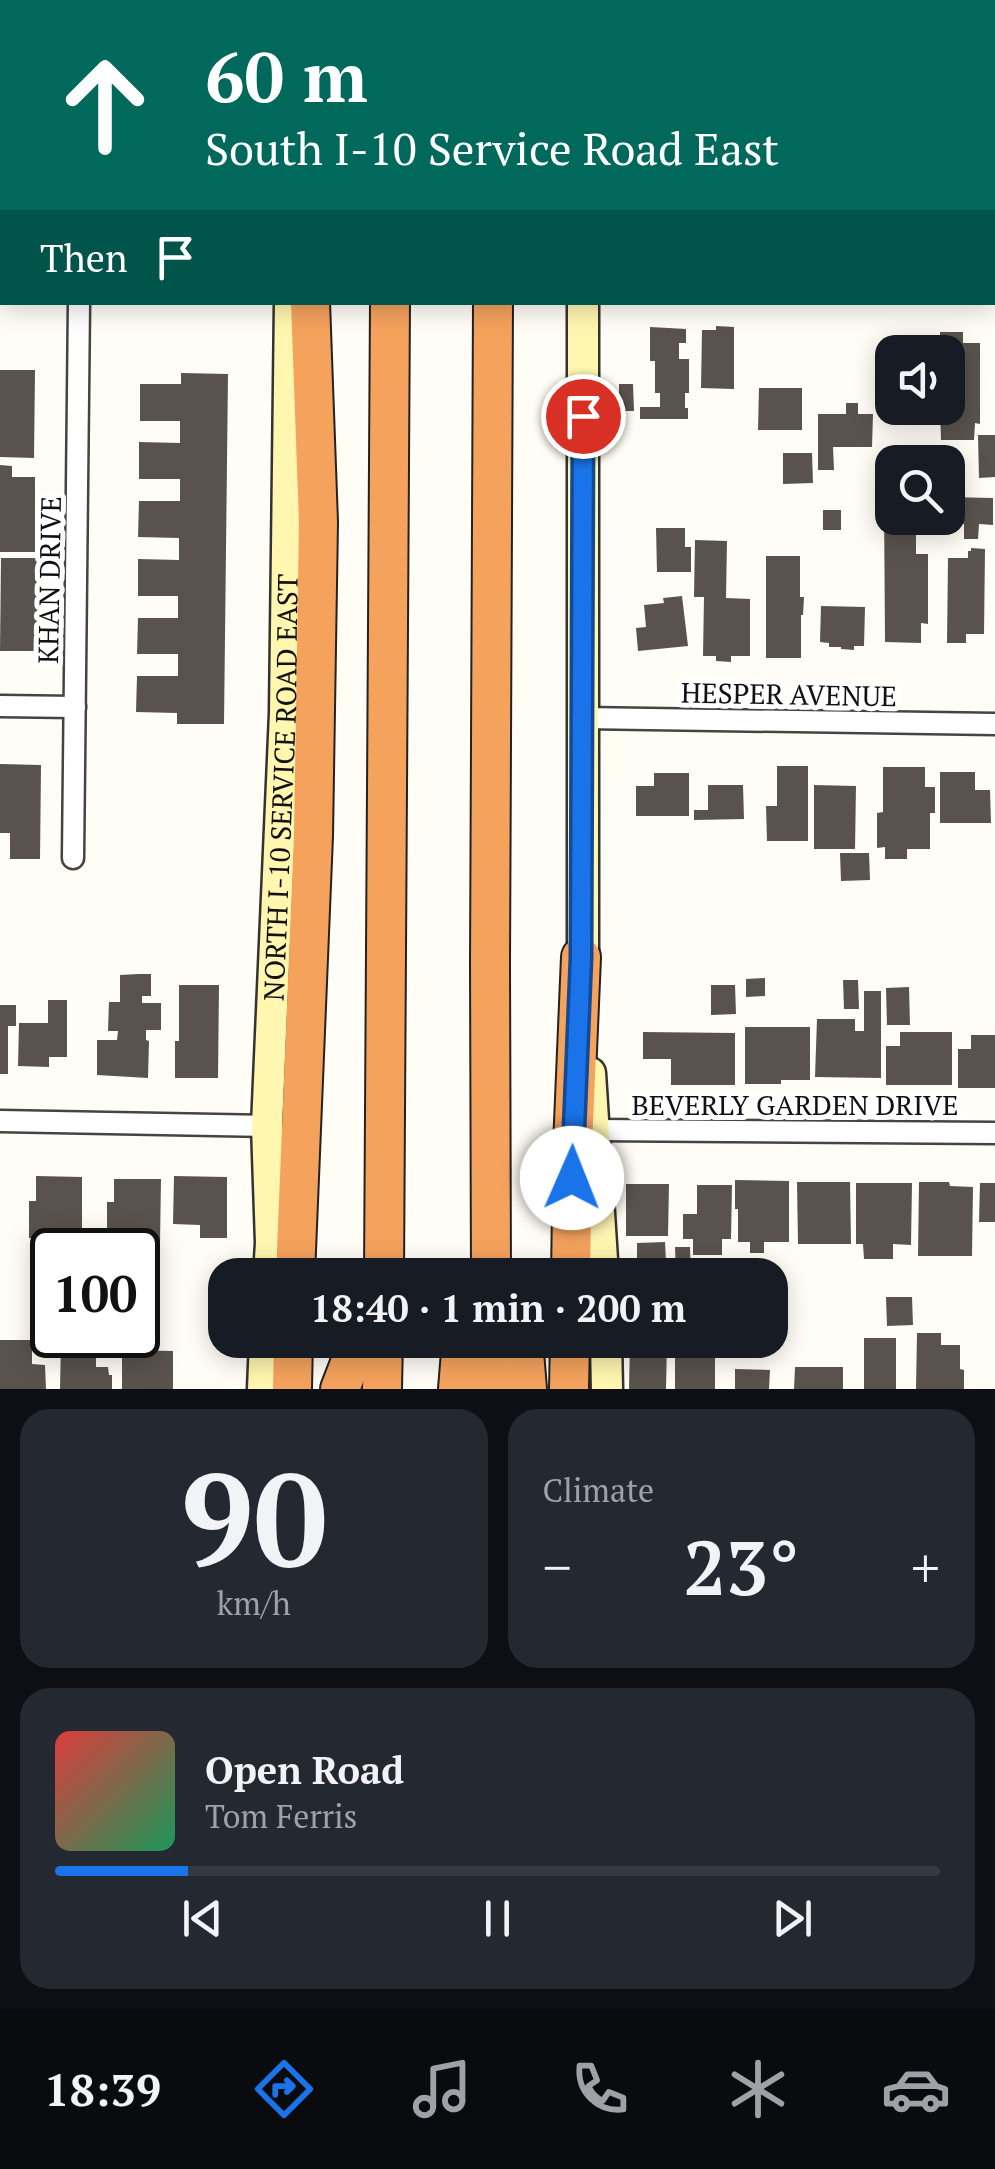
<!DOCTYPE html>
<html lang="en">
<head>
<meta charset="utf-8">
<style>
	body { margin:0; font-family:"PT Serif",serif; background:#242831; color:#f1f3f6; height:100vh; display:flex; flex-direction:column; font-size:38px; white-space:nowrap }
	* { box-sizing:border-box; margin:0 }
	p { font-size:32px; color:#9ea1a6 }
	.icon { flex:none; width:55px; height:55px; fill:none; stroke:currentColor; stroke-width:2; stroke-linecap:round; stroke-linejoin:round }
	.map { position:relative; height:1389px; overflow:hidden }
	.panel { display:flex; flex-direction:column; gap:20px; padding:20px; background:#0d0f14; flex:1 }
	.panel>* { flex:none }
	.top-card { position:absolute; left:0px; top:0px; width:995px; height:305px; box-shadow:0 5px 25px #0003; background:#00695c; color:#fff; overflow:hidden }
	.buttons { position:absolute; left:875px; top:335px; display:grid; gap:20px }
	.buttons a { display:grid; place-items:center; width:90px; height:90px; border-radius:20px; background:#171b24; box-shadow:0 5px 25px #0003; font-size:50px }
	.speed { position:absolute; left:30px; top:1228px; display:flex; gap:20px; font-size:50px; font-weight:700; text-align:center }
	.speed>* { display:grid; place-content:center; width:130px; height:130px; border-radius:50%; background:#171b24; box-shadow:0 5px 25px #0003; line-height:1 }
	.speed .limit { border:5px solid #111; border-radius:15px; background:#fff; color:#111 }
	.pin { position:absolute; display:grid; place-items:center; width:85px; height:85px; color:#fff; margin:-42px; border:5px solid #fff; border-radius:50%; box-shadow:0 2px 10px #0007 }
	.me { position:absolute; width:110px; margin:-55px; rotate:1deg; stroke-linejoin:round; filter:drop-shadow(0 0 8px #0008) }
	.turn { display:flex; align-items:center; gap:35px; height:210px; padding:0 40px; font-size:45px }
	.turn .icon { width:130px; height:130px; stroke-width:2.5 }
	.turn b { display:block; font-size:70px; line-height:85px }
	.then { display:flex; align-items:center; height:95px; padding:0 40px; background:#0003; gap:20px; font-size:38px }
	.big { font-size:75px; font-weight:700; line-height:1.1 }
	.panel .tile { flex:1; display:flex; flex-direction:column; justify-content:center; gap:15px; min-width:0; padding:0 35px; border-radius:30px; background:#242831 }
	.panel .dial { align-items:center; gap:0 }
	.dial b { font-size:130px; line-height:1 }
	.song { display:flex; align-items:center; gap:30px }
	.cover { width:120px; height:120px; border-radius:15px; background:linear-gradient(135deg,hsl(0 70% 55%),hsl(150 70% 35%)) }
	.played { height:10px; border-radius:5px; background:linear-gradient(90deg,#1a73e8 15%,#363941 15%) }
	.keys { display:flex; justify-content:space-around; direction:ltr }
	.heat { display:flex; justify-content:space-between; align-items:center; font-size:55px; direction:ltr }
	.panel .tiles { flex:1; display:grid; gap:20px; grid-template-columns:1fr 1fr }
	.tile:last-child { grid-column:span 2 }
	.trip { position:absolute; left:208px; top:1258px; width:580px; height:100px; border-radius:30px; background:#171b24; box-shadow:0 5px 25px #0003; font-weight:700; line-height:100px; text-align:center }
	.dock { display:flex; height:160px; justify-content:space-around; align-items:center; background:#090b0e; color:#9ea1a6 }
	.dock .icon { width:70px; height:70px }
	.dock .on { color:#1a73e8 }
	.dock b { font-size:45px; color:#f1f3f6 }
	.map>svg:first-child { display:block }
	.building { fill:#5a524d }
	.lines { fill:none; stroke-linecap:round; stroke-linejoin:round }
	.street-casing { stroke:#444; stroke-width:25 }
	.secondary-casing { stroke:#333; stroke-width:35 }
	.highway-casing { stroke:#222; stroke-width:42 }
	.street { stroke:#fff; stroke-width:20 }
	.secondary { stroke:#fff6b0; stroke-width:30 }
	.highway { stroke:#f5a25d; stroke-width:38 }
	.route-casing { stroke:#114b97; stroke-width:25 }
	.route { stroke:#1a73e8; stroke-width:18 }
	.labels { text-anchor:middle; dominant-baseline:central; stroke-width:10; stroke-linejoin:round; paint-order:stroke }
	.street-label { font-size:28px; fill:#111; stroke:#fff }
</style>
</head>
<body>
<div class="map">
<svg width="995" height="1389" viewBox="0 0 995 1389">
	<rect width="100%" height="100%" fill="#fffdf5"/>
	<g class="building">
		<polygon points="716,326 734,327 734,389 701,388 702,330 716,330"/>
		<polygon points="650,327 686,329 686,343 679,343 679,359 689,359 689,393 685,393 685,408 688,408 688,419 640,419 640,407 660,407 660,393 655,393 655,361 650,361"/>
		<polygon points="940,332 963,332 963,343 980,343 980,424 975,423 974,440 941,440 940,408 948,408 948,352 940,352"/>
		<polygon points="886,343 930,343 930,352 892,352 892,408 930,408 930,423 885,423"/>
		<polygon points="0,370 35,370 34,458 0,457"/>
		<polygon points="181,373 228,374 224,724 177,724 177,713 136,712 137,676 178,676 178,654 137,654 138,618 178,618 178,596 138,596 138,559 179,560 179,538 138,537 139,501 180,501 180,479 139,479 139,442 180,443 180,421 140,421 140,384 181,384"/>
		<polygon points="619,384 633,384 634,411 619,411"/>
		<polygon points="759,388 802,388 802,430 758,430"/>
		<polygon points="846,403 858,403 858,414 873,414 872,447 833,447 834,470 818,470 818,414 846,414"/>
		<polygon points="978,435 995,435 995,477 979,478"/>
		<polygon points="783,453 812,453 813,483 783,484"/>
		<polygon points="909,456 909,462 892,462 892,484 879,484 879,457"/>
		<polygon points="0,465 12,466 12,477 35,477 35,552 0,552"/>
		<polygon points="949,497 993,498 993,525 979,524 978,539 964,539 964,524 949,524"/>
		<polygon points="884,500 892,500 892,518 928,518 928,529 916,529 916,554 928,554 928,624 921,623 921,643 885,642"/>
		<rect x="823" y="510" width="18" height="20"/>
		<polygon points="656,528 685,528 685,547 691,547 691,572 657,572"/>
		<polygon points="695,540 727,541 726,598 750,599 750,656 731,656 731,662 716,661 716,656 703,656 704,597 694,597"/>
		<polygon points="971,548 985,549 984,634 966,634 966,643 947,643 948,558 968,558 968,551 971,551"/>
		<polygon points="766,556 800,556 800,597 804,597 803,615 801,615 801,658 766,658"/>
		<polygon points="1,558 37,558 38,651 0,651"/>
		<polygon points="682,596 688,646 638,651 636,628 646,627 644,605 664,603 663,598"/>
		<polygon points="821,606 865,607 864,646 854,646 854,650 841,649 841,647 829,647 829,643 820,642"/>
		<polygon points="0,764 41,765 40,859 10,859 10,833 0,833"/>
		<polygon points="777,766 808,766 808,841 767,841 766,806 777,806"/>
		<polygon points="883,767 925,767 925,787 935,787 935,813 930,813 930,849 907,849 907,859 885,859 885,847 877,848 877,813 883,812"/>
		<polygon points="940,772 975,772 975,790 990,790 991,823 940,823"/>
		<polygon points="654,773 689,773 689,816 636,816 636,786 654,786"/>
		<polygon points="708,785 743,785 744,819 694,820 694,810 708,810"/>
		<polygon points="814,785 856,786 855,849 814,849"/>
		<polygon points="840,853 869,853 870,880 841,881"/>
		<polygon points="139,974 151,974 151,996 142,996 142,1003 161,1003 161,1030 146,1030 146,1040 149,1041 148,1078 97,1075 97,1040 117,1040 118,1031 108,1031 109,1002 120,1002 120,975"/>
		<polygon points="765,978 765,996 746,997 746,979"/>
		<polygon points="843,980 858,980 859,1009 844,1009"/>
		<polygon points="179,985 219,985 218,1078 175,1078 175,1041 179,1041"/>
		<polygon points="711,985 735,985 736,1014 711,1015"/>
		<polygon points="909,987 910,1025 887,1025 886,988"/>
		<polygon points="864,991 881,991 881,1078 815,1077 817,1019 855,1019 855,1031 864,1031"/>
		<polygon points="48,1000 67,1000 67,1057 49,1057 49,1067 18,1066 19,1023 48,1023"/>
		<polygon points="0,1005 16,1005 16,1026 8,1026 8,1074 0,1074"/>
		<polygon points="745,1027 810,1027 810,1080 781,1080 781,1084 745,1084"/>
		<polygon points="643,1032 735,1033 735,1085 671,1085 671,1059 643,1059"/>
		<polygon points="900,1032 952,1032 952,1085 886,1085 886,1046 900,1046"/>
		<polygon points="971,1035 995,1035 995,1088 958,1088 958,1049 971,1049"/>
		<polygon points="36,1176 82,1177 82,1239 29,1238 29,1201 36,1201"/>
		<polygon points="174,1176 227,1177 227,1238 200,1238 200,1225 173,1224"/>
		<polygon points="114,1179 161,1179 160,1242 107,1241 107,1202 114,1202"/>
		<polygon points="735,1180 789,1181 789,1242 764,1242 764,1253 750,1253 750,1242 738,1242 738,1209 735,1209"/>
		<polygon points="797,1182 850,1182 851,1244 798,1244"/>
		<polygon points="919,1182 949,1182 950,1186 973,1187 972,1256 918,1256"/>
		<polygon points="856,1183 912,1183 911,1245 893,1244 893,1259 864,1259 863,1244 856,1244"/>
		<polygon points="980,1183 995,1183 995,1222 979,1222"/>
		<polygon points="626,1184 669,1184 668,1236 626,1236"/>
		<polygon points="697,1185 732,1185 731,1239 722,1239 722,1255 693,1255 693,1239 683,1239 683,1214 697,1214"/>
		<polygon points="665,1242 666,1262 637,1262 637,1243"/>
		<polygon points="675,1247 690,1247 691,1275 676,1275"/>
		<polygon points="886,1297 912,1297 913,1325 887,1326"/>
		<polygon points="917,1333 941,1333 941,1345 960,1345 960,1369 964,1370 964,1389 916,1389"/>
		<rect x="864" y="1338" width="32" height="51"/>
		<polygon points="0,1340 32,1340 32,1364 45,1365 46,1389 0,1389"/>
		<polygon points="634,1340 667,1340 666,1389 629,1389 630,1342"/>
		<polygon points="704,1340 730,1340 730,1351 704,1352"/>
		<polygon points="61,1341 96,1342 96,1367 108,1367 109,1375 112,1375 112,1389 60,1389"/>
		<polygon points="122,1350 173,1351 173,1389 122,1389"/>
		<rect x="675" y="1358" width="40" height="31"/>
		<polygon points="795,1367 843,1367 843,1389 794,1389"/>
		<polygon points="735,1369 770,1370 769,1389 735,1389"/>
	</g>
	<g class="lines">
		<g class="street-casing">
			<g id="street">
				<polyline points="0,255 2,255"/>
				<polyline points="992,270 995,270"/>
				<polyline points="0,706 75,707"/>
				<polyline points="583,718 995,724"/>
				<polyline points="73,858 79,302"/>
				<polyline points="0,1121 267,1126"/>
				<polyline points="594,1130 995,1133"/>
			</g>
		</g>
		<g class="secondary-casing">
			<g id="secondary">
				<polyline points="300,2 300,0"/>
				<polyline points="560,2 560,0"/>
				<polyline points="586,2 586,0"/>
				<polyline points="583,978 583,302"/>
				<polyline points="590,1073 603,1275"/>
				<path id="s1" d="M269,1275L271,1243L267,1126L285,713L290,302"/>
				<polyline points="606,1340 607,1389"/>
				<polyline points="263,1389 265,1340"/>
			</g>
		</g>
		<g class="highway-casing">
			<g id="highway">
				<polyline points="391,2 391,0"/>
				<polyline points="495,2 495,0"/>
				<polyline points="295,1275 313,836 318,522 310,302"/>
				<polyline points="384,1275 390,302"/>
				<polyline points="491,1275 490,964 493,302"/>
				<polyline points="571,1275 573,1146 581,957"/>
				<polyline points="491,1340 491,1389"/>
				<polyline points="523,1340 527,1389"/>
				<polyline points="292,1389 293,1340"/>
				<polyline points="340,1389 359,1340"/>
				<polyline points="382,1389 383,1340"/>
				<polyline points="458,1389 462,1340"/>
				<polyline points="569,1389 570,1340"/>
			</g>
		</g>
		<use href="#street" class="street"/>
		<use href="#secondary" class="secondary"/>
		<use href="#highway" class="highway"/>
	</g>
	<g class="lines">
		<g class="route-casing">
			<polyline id="route" points="572,1178 581,958 583,416"/>
		</g>
		<use href="#route" class="route"/>
	</g>
	<g class="labels">
		<g class="street-label">
			<text transform="translate(49 580) rotate(-89)">KHAN DRIVE</text>
			<text transform="translate(789 694) rotate(1)">HESPER AVENUE</text>
			<text stroke="none"><textPath href="#s1" startOffset="488">NORTH I-10 SERVICE ROAD EAST</textPath></text>
			<text x="795" y="1104">BEVERLY GARDEN DRIVE</text>
		</g>
	</g>
</svg>
<div class="buttons">
<a><svg class="icon" aria-label="sound" viewBox="0 0 24 24"><path d="M4 9h4l5-4v14l-5-4H4zM17 9q2 3 0 6"/></svg></a>
<a><svg class="icon" aria-label="search" viewBox="0 0 24 24"><circle cx="10" cy="10" r="6"/><path d="M15 15l6 6"/></svg></a>
</div>
<div class="speed"><div class="limit">100</div></div>
<div class="pin" style="left:583px;top:416px;background:#d93025"><svg class="icon" aria-label="arrive" viewBox="0 0 24 24"><path d="M6 21V4h12l-3 4 3 4H6"/></svg></div>
<svg class="me" style="left:572px;top:1178px" viewBox="-20 -20 40 40"><circle r="19" fill="#fff"/><path d="M0-13L10 11 0 6-10 11z" fill="#1a73e8"/></svg>
<div class="trip">18:40 · 1 min · 200 m</div>
<div class="top-card">
<div class="turn"><svg class="icon" aria-label="ahead" viewBox="0 0 24 24"><path d="M12 20V5M6 11l6-6 6 6"/></svg><div><b>60 m</b>South I-10 Service Road East</div></div>
<div class="then">Then<svg class="icon" aria-label="arrive" viewBox="0 0 24 24"><path d="M6 21V4h12l-3 4 3 4H6"/></svg></div>
</div>
</div>
<section class="panel">
<div class="tiles">
<div class="tile dial"><b>90</b><p>km/h</p></div>
<div class="tile"><p>Climate</p>
<div class="heat"><a>−</a><b class="big">23°</b><a>+</a></div>
</div>
<div class="tile">
<div class="song"><i class="cover"></i><div><b>Open Road</b><p>Tom Ferris</p></div></div>
<div class="played"></div>
<div class="keys"><svg class="icon" aria-label="previous" viewBox="0 0 24 24"><path d="M18 5L8 12l10 7zM5 5v14"/></svg><svg class="icon" aria-label="pause" viewBox="0 0 24 24"><path d="M8 5v14M16 5v14"/></svg><svg class="icon" aria-label="next" viewBox="0 0 24 24"><path d="M6 5l10 7-10 7zM19 5v14"/></svg></div>
</div>
</div>
</section>
<nav class="dock">
<b>18:39</b>
<svg class="icon on" aria-label="directions" viewBox="0 0 24 24"><path d="M12 3l9 9-9 9-9-9zM9 14v-3h6M13 9l2 2-2 2"/></svg>
<svg class="icon" aria-label="music" viewBox="0 0 24 24"><path d="M9 18V5l10-2v13"/><circle cx="6" cy="18" r="3"/><circle cx="16" cy="16" r="3"/></svg>
<svg class="icon" aria-label="phone" viewBox="0 0 24 24"><path d="M5 4h4l2 5-3 2q2 4 5 5l2-3 5 2v4C11 20 4 13 5 4z"/></svg>
<svg class="icon" aria-label="climate" viewBox="0 0 24 24"><path d="M12 3v18M4 7l16 10M4 17L20 7"/></svg>
<svg class="icon" aria-label="car" viewBox="0 0 24 24"><path d="M5 17H2v-5l4-1 3-4h7l3 4 3 1v5h-3M9 17h6M6 11h13"/><circle cx="7" cy="17" r="2"/><circle cx="17" cy="17" r="2"/></svg>
</nav>
</body>
</html>
